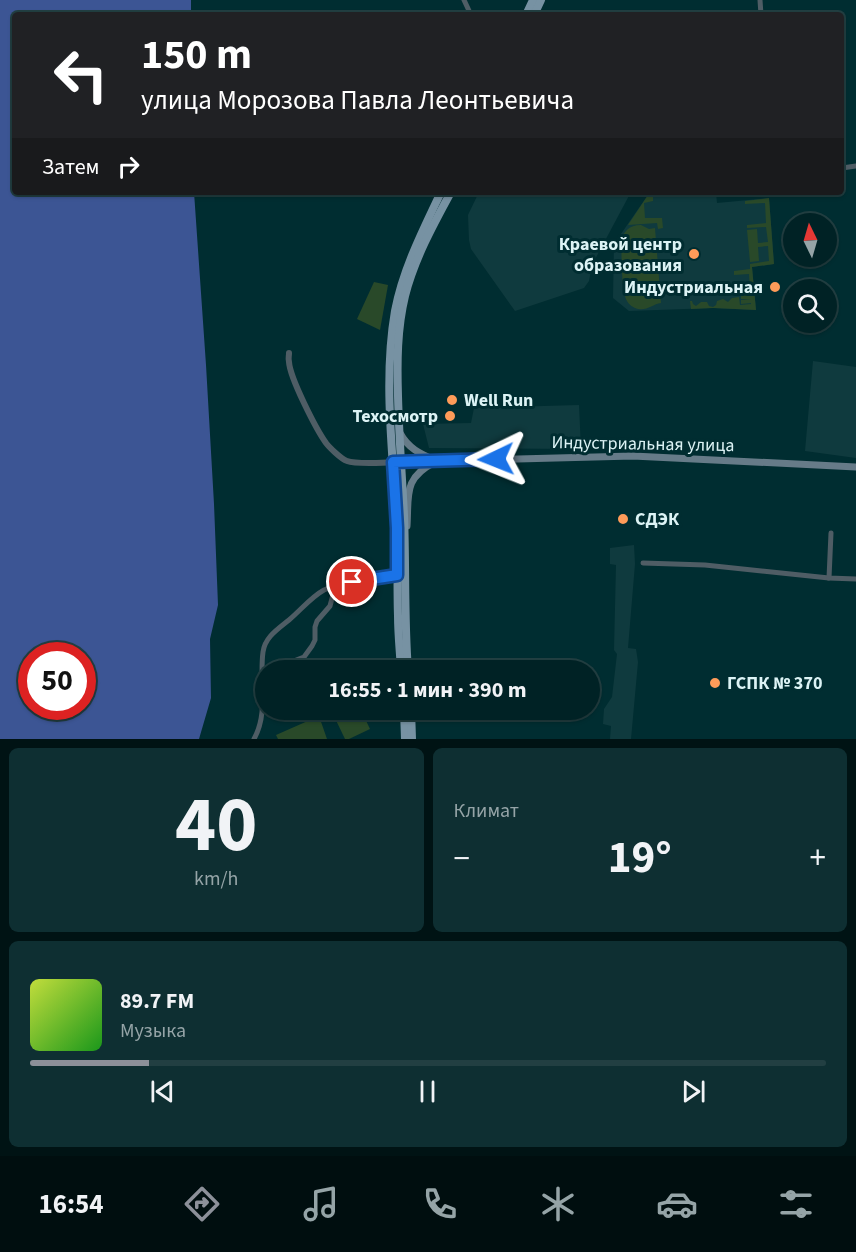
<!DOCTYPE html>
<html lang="ru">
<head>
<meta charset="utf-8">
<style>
	body { margin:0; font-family:"Source Sans 3",sans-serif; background:#0e2f32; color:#f1f3f6; height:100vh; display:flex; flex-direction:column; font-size:22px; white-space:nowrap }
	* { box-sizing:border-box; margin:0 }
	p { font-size:20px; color:#95a4a7 }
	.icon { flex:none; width:33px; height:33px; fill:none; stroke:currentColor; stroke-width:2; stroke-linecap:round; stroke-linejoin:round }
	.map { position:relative; height:739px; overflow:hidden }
	.drawer { display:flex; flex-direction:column; gap:9px; padding:9px; background:#001314; flex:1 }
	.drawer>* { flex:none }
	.top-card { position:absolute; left:12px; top:12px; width:832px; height:183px; border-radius:6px; box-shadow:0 2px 4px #0004,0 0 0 2px #223f42; background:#202124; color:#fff; overflow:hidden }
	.needle { width:39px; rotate:355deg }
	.fabs { position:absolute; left:783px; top:213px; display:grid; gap:12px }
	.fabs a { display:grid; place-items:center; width:54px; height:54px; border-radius:50%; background:#002225; box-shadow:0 2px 4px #0004,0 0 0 2px #223f42; font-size:30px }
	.speed { position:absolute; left:18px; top:642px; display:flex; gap:12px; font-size:30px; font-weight:700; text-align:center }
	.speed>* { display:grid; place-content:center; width:78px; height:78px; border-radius:50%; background:#002225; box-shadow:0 2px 4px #0004,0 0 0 2px #223f42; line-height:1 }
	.speed .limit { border:9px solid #d22; background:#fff; color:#111 }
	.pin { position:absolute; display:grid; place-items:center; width:51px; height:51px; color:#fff; margin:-26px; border:3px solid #fff; border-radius:50%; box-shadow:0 2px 6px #0007 }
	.me { position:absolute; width:66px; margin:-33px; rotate:268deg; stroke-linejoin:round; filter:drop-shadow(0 0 4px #0008) }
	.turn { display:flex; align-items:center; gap:21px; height:126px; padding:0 30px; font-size:27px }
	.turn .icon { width:78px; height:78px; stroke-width:2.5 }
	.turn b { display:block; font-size:42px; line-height:51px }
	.then { display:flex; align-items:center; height:57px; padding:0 30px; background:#0003; gap:12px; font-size:22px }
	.big { font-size:45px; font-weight:700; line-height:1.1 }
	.drawer .tile { flex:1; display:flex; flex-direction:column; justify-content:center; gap:9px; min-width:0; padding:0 21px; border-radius:9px; background:#0e2f32 }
	.drawer .dial { align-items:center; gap:0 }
	.dial b { font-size:78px; line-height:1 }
	.song { display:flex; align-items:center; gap:18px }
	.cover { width:72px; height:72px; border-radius:9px; background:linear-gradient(135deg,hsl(70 70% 55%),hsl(120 70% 35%)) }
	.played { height:6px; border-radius:3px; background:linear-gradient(90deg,#8c9099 15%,#223f42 15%) }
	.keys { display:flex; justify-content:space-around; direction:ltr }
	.heat { display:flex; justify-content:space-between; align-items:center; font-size:33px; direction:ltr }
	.drawer .tiles { flex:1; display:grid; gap:9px; grid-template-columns:1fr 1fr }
	.tile:last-child { grid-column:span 2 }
	.trip { position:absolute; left:255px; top:660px; width:345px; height:60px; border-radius:30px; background:#002225; box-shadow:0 2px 4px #0004,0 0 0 2px #223f42; font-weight:700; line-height:60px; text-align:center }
	.dock { display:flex; height:96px; justify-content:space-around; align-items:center; background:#000e0f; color:#95a4a7 }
	.dock .icon { width:42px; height:42px }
	.dock .active { color:#8c9099 }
	.dock b { font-size:27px; color:#f1f3f6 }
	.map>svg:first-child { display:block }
	.built { fill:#0f3a3e }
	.green { fill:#294929 }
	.water { fill:#3c5594; fill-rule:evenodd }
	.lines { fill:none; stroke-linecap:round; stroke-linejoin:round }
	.minor { stroke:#4f5d65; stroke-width:5 }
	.tertiary { stroke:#4f5d65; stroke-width:6 }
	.secondary { stroke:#667b88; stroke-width:7 }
	.primary { stroke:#7792a3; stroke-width:8 }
	.route-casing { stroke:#114b97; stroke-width:15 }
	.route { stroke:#1a73e8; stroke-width:10 }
	.poi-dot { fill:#fe9b59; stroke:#002d31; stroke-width:2 }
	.labels { text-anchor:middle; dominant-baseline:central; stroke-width:6; stroke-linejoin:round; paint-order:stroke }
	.poi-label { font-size:18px; font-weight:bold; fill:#dcf3f5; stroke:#002d31; text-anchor:end }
	.street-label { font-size:18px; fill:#dcf3f5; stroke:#002d31 }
</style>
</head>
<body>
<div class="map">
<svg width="856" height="739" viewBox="0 0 856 739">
	<rect width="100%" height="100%" fill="#002d31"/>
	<g class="built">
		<polygon points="479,192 631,192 592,265 589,281 584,288 515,311 471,249 469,240 468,215"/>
		<polygon points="650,192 716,192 717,203 769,198 774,264 752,267 756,310 713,308 629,311 613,298 614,244"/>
		<polygon points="813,361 856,367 856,458 805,451"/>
		<polygon points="579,405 581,449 429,448 423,424 471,423 474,408"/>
		<polygon points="634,545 635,564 628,648 636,649 638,662 631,739 610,739 611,726 603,724 604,709 612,697 617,654 614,650 616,565 610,564 610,548"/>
	</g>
	<g class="green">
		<polygon points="650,192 654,192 655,194 653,194 653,201 644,203 645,218 662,218 663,228 658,229 657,223 628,225"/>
		<polygon points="769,198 774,264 752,267 756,310 713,308 691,309 690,301 692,301 693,304 696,306 701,302 707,302 709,306 713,307 716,305 717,301 723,299 728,302 732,298 739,297 740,305 751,304 751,303 741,304 741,300 751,299 741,299 741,296 751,294 750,293 740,293 740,291 750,290 749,274 734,275 734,271 750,269 750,264 769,261 768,246 758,247 759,261 750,262 747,230 757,229 758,243 768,242 766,227 747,228 747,225 766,223 765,203 745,204 745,201"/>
		<path d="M641,225L649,229L655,228L661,303C653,304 647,311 638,309C634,308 629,305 627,301C621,291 622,256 621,244C622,232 629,225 641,225Z"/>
		<polygon points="374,282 388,285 380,330 357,319"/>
		<polygon points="337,710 361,710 370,729 349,739 345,739 332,712"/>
		<polygon points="319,716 327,739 278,739 276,735"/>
	</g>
	<path class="water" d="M0,0H191V15H15V192H194L206,365L214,504L218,605L210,639L211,698L199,739H0ZM32,656H82V706H32Z"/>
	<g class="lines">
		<g class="minor">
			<polyline points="464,0 471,15"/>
			<polyline points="760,0 761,15"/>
			<polyline points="842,168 856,166"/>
			<polyline points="643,563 705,565 829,578 856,579"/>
			<polyline points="829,578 831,533"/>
			<polyline points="283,670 286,664 304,657 312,646 315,640 315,627 317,621 330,606 335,587"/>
			<path d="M254,739C269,712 259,681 263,652C265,637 278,629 289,620C301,610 311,597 324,590C346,580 374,577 397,575"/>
		</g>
		<path class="tertiary" d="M289,353C289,357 288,358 289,362C290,378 316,429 326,443C329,447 341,459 347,461C355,464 383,463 393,462"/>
		<g class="secondary">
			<path d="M400,433C408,448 420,454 435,460"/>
			<polyline points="397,462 633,456 856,467"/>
			<path d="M407,526C409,495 403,478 435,462"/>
		</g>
		<g class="primary">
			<polyline points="526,15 533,0"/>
			<polyline points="534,15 541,0"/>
			<path d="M401,670C400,652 398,634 398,616C397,586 398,555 397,525C393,454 383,381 395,311C403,269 423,230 441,192"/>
			<path d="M408,670C404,619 406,567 404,515C402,476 399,436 398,396C397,363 397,329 405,296C414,260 433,225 451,192"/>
			<polyline points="404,710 405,739"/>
			<polyline points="411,710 412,739"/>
		</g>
	</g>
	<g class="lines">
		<g class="route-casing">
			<polyline id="route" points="352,582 397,575 397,528 393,462 496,459"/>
		</g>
		<use href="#route" class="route"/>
	</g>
	<g class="poi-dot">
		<circle cx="694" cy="254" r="6"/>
		<circle cx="775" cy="287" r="6"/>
		<circle cx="452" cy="400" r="6"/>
		<circle cx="450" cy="416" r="6"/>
		<circle cx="623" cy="519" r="6"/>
		<circle cx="715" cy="683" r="6"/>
	</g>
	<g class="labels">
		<g class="poi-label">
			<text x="682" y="244">Краевой центр<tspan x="682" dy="21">образования</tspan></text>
			<text x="763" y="287">Индустриальная</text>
			<text x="464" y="400" text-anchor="start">Well Run</text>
			<text x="438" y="416">Техосмотр</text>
			<text x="635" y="519" text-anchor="start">СДЭК</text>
			<text x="727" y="683" text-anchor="start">ГСПК № 370</text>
		</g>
		<g class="street-label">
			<text transform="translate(643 444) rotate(1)">Индустриальная улица</text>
		</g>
	</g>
</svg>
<div class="fabs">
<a><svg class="needle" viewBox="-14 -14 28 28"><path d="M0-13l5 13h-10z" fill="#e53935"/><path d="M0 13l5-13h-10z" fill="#95a4a7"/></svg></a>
<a><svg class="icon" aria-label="search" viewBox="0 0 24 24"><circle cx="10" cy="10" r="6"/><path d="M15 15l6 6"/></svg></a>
</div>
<div class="speed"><div class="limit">50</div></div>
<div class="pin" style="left:352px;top:582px;background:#d93025"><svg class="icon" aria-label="arrive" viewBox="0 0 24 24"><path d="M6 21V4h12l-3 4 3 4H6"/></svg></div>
<svg class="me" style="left:496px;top:459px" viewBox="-20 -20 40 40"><path d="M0-17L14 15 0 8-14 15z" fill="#1a73e8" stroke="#fff" stroke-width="4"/></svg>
<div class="trip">16:55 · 1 мин · 390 m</div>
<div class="top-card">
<div class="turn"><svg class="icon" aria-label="left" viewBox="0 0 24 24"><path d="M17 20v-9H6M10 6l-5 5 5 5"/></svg><div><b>150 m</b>улица Морозова Павла Леонтьевича</div></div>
<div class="then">Затем<svg class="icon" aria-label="right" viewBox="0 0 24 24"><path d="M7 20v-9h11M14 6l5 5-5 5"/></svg></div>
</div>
</div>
<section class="drawer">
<div class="tiles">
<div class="tile dial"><b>40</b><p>km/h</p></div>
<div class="tile"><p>Климат</p>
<div class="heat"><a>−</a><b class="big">19°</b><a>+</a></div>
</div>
<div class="tile">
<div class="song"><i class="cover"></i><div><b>89.7 FM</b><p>Музыка</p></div></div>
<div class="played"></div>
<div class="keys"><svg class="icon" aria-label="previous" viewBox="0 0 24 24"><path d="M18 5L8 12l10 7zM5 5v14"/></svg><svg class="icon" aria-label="pause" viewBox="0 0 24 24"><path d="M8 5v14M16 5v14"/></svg><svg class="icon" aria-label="next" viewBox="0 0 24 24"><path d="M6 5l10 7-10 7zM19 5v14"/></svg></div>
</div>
</div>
</section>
<nav class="dock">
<b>16:54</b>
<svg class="icon active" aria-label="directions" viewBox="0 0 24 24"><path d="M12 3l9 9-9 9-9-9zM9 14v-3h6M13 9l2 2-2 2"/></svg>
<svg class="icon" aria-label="music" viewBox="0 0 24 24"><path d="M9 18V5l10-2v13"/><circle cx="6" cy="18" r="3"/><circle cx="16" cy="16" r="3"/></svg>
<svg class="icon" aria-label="phone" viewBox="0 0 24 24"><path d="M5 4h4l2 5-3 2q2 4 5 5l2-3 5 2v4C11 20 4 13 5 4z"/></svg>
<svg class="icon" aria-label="climate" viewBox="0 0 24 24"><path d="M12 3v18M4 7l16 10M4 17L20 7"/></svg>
<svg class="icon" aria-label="car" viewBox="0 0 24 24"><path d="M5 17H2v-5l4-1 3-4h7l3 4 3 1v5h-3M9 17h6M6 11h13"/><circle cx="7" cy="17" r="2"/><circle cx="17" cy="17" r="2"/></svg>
<svg class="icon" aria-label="filters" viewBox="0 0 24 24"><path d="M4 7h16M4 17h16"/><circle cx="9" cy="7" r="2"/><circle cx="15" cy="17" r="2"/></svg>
</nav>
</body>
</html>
